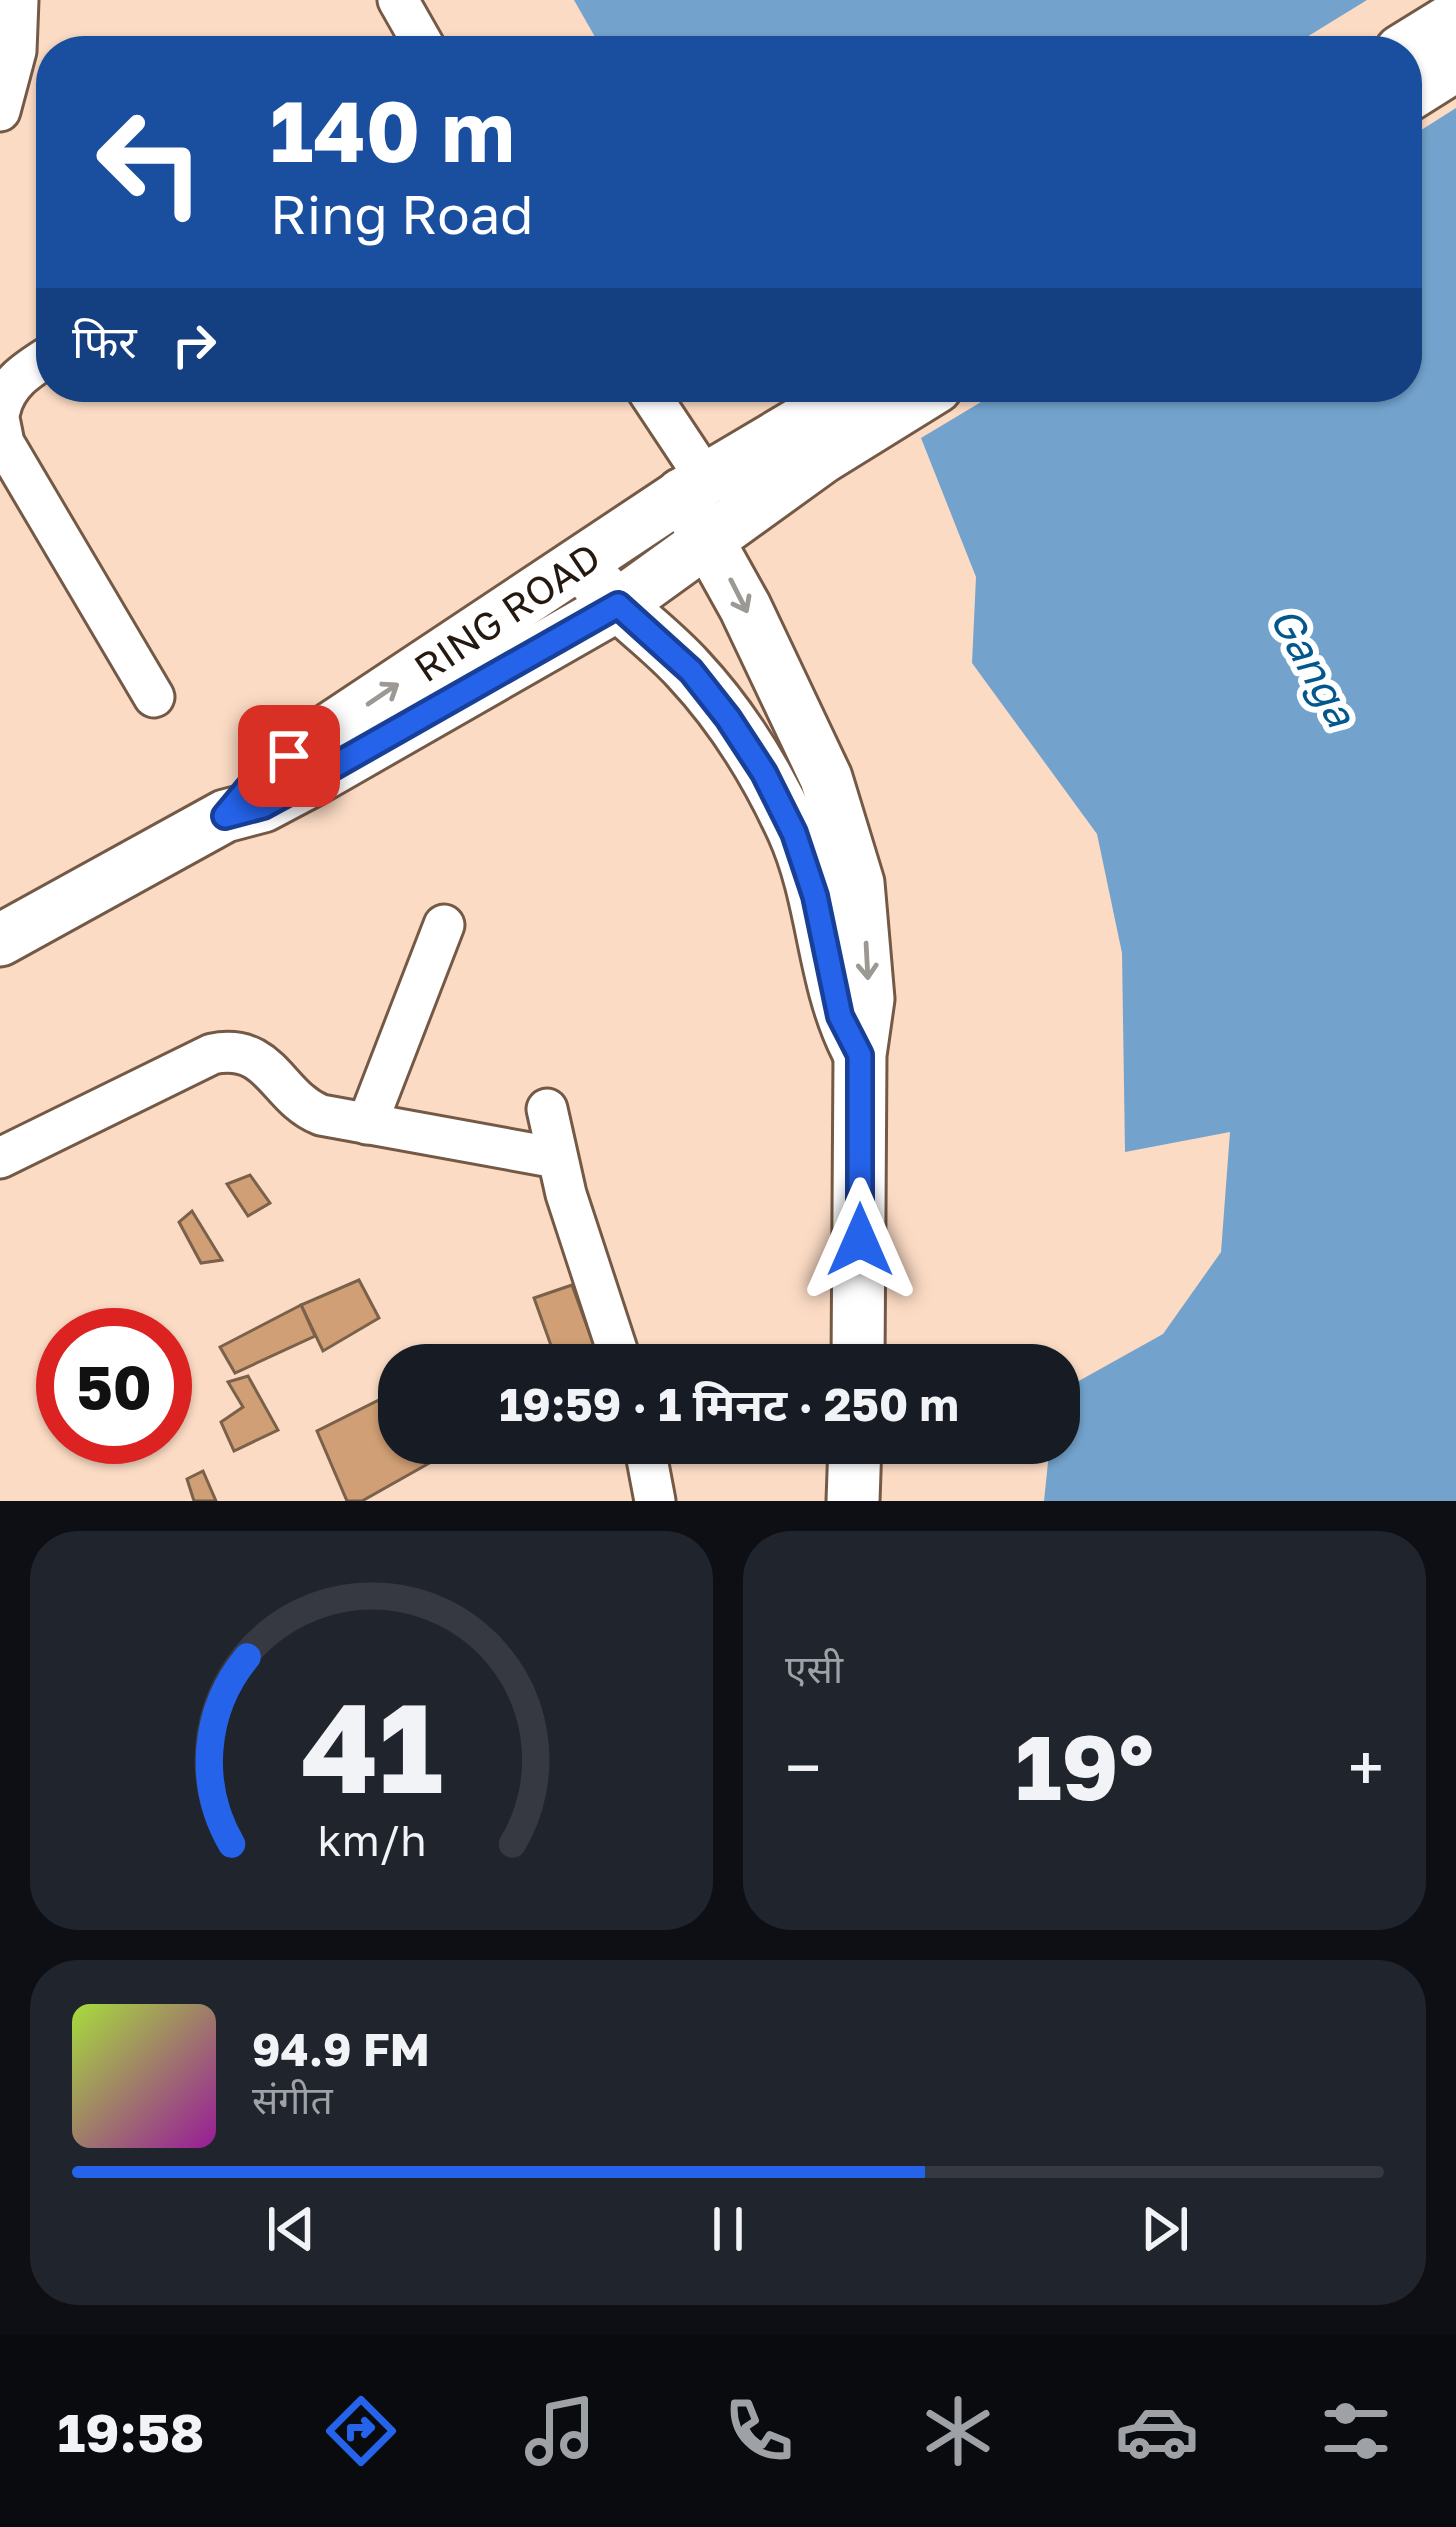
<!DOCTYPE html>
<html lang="hi">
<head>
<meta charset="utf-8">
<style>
	body { margin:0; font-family:"Golos Text","Noto Sans Devanagari",sans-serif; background:#20242c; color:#f1f3f6; height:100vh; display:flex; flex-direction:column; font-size:45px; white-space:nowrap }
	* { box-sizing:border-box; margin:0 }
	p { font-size:39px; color:#9ea1a6 }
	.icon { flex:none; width:66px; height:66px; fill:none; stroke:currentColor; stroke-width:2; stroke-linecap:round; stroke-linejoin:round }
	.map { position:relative; height:1501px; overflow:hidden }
	.drawer { display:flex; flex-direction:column; gap:30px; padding:30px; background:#0d0f14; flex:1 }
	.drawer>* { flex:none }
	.banner { position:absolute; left:36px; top:36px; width:1386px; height:366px; border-radius:48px; box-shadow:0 3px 9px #0004; background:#1a4fa0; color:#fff; overflow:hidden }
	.speed { position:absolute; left:36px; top:1308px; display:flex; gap:24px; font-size:60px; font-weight:700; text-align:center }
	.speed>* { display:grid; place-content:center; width:156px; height:156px; border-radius:50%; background:#171b24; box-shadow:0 3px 9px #0004; line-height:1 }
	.speed .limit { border:18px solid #d22; background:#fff; color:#111 }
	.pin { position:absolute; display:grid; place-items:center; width:102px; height:102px; color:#fff; margin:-51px; border-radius:24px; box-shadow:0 6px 18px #0006 }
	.me { position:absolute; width:132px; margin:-66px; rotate:0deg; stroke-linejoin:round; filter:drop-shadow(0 0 9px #0008) }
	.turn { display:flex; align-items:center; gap:42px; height:252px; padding:0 36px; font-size:54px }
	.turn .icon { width:156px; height:156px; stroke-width:2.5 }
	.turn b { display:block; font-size:84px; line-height:102px }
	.then { display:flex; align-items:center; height:114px; padding:0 36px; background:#0003; gap:24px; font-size:45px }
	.big { font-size:90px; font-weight:700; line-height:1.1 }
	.drawer .widget { flex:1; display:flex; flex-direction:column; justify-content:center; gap:18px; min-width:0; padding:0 42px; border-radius:48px; background:#20242c }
	.drawer .dial { align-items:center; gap:0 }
	.dial svg { height:312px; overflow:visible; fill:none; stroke:#363941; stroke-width:7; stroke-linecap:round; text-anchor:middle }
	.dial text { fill:#f1f3f6; stroke:none }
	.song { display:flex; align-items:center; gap:36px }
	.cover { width:144px; height:144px; border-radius:18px; background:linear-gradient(135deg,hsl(80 70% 55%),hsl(300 70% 35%)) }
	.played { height:12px; border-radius:6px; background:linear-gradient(90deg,#2563eb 65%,#363941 65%) }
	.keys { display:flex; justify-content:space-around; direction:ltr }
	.heat { display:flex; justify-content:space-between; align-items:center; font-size:66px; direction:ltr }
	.drawer .tiles { flex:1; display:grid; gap:30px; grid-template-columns:1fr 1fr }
	.widget:last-child { grid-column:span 2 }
	.trip { position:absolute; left:378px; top:1344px; width:702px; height:120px; border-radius:48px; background:#171b24; box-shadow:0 3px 9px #0004; font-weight:700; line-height:120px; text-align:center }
	.menu { display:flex; height:192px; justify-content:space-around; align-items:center; background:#090b0e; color:#9ea1a6 }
	.menu .icon { width:84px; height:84px }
	.menu .active { color:#2563eb }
	.menu b { font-size:54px; color:#f1f3f6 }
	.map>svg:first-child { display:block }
	.water { fill:#73a3cd }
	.building { fill:#d09f75; stroke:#7a614b; stroke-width:3 }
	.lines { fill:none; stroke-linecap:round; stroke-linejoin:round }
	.minor-casing { stroke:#745a46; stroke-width:45 }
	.major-casing { stroke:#745a46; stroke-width:57 }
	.minor { stroke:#fff; stroke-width:39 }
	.major { stroke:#fff; stroke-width:51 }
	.oneway { stroke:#9c9893 }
	.route-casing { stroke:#184099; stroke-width:30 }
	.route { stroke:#2563eb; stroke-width:21 }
	.labels { text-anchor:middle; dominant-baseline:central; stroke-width:12; stroke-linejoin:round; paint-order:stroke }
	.street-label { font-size:39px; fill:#241910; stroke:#fff }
	.water-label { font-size:42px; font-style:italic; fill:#03578c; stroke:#fff }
</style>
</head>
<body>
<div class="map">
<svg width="1456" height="1501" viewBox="0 0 1456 1501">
	<rect width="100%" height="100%" fill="#fbdbc4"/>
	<g class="water">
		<polygon points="574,0 1367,0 1284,51 603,51"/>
		<polygon points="1456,108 1456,1501 1044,1501 1050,1443 1059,1443 1059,1392 1163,1334 1221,1252 1230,1132 1125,1152 1122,953 1097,834 972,663 976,577 921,438 1006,387 1407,387 1407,139"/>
	</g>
	<g class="building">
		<polygon points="250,1175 270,1203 248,1216 227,1184"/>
		<polygon points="192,1211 222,1260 201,1263 179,1222"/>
		<polygon points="359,1280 379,1318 323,1351 301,1305"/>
		<polygon points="572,1285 597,1354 558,1365 534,1298"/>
		<polygon points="301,1305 315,1336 235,1373 220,1347"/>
		<polygon points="248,1376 278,1430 234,1451 221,1422 243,1407 228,1382"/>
		<polygon points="399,1390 399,1443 455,1443 456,1448 362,1501 347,1501 317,1431"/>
		<polygon points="203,1471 216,1501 194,1501 187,1479"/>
	</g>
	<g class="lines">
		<g class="minor-casing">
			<g id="minor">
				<polyline points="398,0 427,51"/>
				<polyline points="0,111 16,51 18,0"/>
				<polyline points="645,387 706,479"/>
				<path d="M0,411C6,383 27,370 51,355"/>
				<polyline points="0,423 4,443 154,697"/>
				<polyline points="547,1109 566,1194 622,1365"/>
				<polyline points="367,1124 444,925"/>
				<path d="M0,1158L212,1054C272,1042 276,1097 321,1115L557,1158"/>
				<polyline points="644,1443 655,1501"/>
			</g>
		</g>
		<g class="major-casing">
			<g id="major">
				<polyline points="1401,51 1456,17"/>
				<polyline points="1407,96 1456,65"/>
				<polyline points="682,494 745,607 826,778 858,883 868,999 860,1055 858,1365"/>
				<path d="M595,581C623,613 659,637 688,669C731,715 767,773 793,830C825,901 822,980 857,1049"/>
				<polyline points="282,761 706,479 861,387"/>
				<polyline points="0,940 225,816 263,806 314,779 618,605 823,457 936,387"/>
				<polyline points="853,1501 855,1443"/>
			</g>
		</g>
		<use href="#minor" class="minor"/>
		<use href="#major" class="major"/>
	</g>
	<defs><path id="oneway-shaft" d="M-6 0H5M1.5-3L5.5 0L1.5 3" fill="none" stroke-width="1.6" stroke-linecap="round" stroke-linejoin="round" transform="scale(3)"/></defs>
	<g class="oneway">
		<use href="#oneway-shaft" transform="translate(739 596) rotate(63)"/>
		<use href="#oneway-shaft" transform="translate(383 694) rotate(-34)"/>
		<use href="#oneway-shaft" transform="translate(867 961) rotate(87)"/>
	</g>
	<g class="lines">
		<g class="route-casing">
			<polyline id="route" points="289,756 250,786 225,816 263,806 287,793 618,605 691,671 728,718 764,773 794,833 815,896 840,1016 860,1055 860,1240"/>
		</g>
		<use href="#route" class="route"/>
	</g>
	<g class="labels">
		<g class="street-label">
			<text transform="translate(507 612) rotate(-34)">RING ROAD</text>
		</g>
		<g class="water-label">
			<text transform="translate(1314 666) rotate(61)">Ganga</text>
		</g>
	</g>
</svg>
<div class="speed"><div class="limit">50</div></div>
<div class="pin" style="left:289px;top:756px;background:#d93025"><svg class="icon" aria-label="arrive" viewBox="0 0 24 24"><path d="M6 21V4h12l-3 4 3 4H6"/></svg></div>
<svg class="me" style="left:860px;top:1240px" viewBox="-20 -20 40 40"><path d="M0-17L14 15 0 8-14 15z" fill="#2563eb" stroke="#fff" stroke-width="4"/></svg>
<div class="trip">19:59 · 1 मिनट · 250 m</div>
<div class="banner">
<div class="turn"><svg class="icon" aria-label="left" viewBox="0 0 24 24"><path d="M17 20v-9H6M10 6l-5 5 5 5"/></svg><div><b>140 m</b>Ring Road</div></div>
<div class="then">फिर<svg class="icon" aria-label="right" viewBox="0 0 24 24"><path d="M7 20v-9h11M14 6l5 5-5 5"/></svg></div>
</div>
</div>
<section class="drawer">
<div class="tiles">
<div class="widget dial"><svg viewBox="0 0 100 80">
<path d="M14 69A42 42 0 1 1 86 69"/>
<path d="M14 69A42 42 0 0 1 18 21" stroke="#2563eb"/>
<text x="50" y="56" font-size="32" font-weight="700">41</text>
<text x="50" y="72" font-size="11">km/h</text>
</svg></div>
<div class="widget"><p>एसी</p>
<div class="heat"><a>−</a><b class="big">19°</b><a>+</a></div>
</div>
<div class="widget">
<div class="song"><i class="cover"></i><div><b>94.9 FM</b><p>संगीत</p></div></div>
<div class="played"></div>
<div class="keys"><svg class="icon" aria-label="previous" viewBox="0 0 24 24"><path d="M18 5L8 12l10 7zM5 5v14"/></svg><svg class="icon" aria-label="pause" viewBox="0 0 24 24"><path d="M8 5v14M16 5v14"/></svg><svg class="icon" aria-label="next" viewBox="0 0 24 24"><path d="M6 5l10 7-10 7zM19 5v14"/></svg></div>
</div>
</div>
</section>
<nav class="menu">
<b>19:58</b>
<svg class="icon active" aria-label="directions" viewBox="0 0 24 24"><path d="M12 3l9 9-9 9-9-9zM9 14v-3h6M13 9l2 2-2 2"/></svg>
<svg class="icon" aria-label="music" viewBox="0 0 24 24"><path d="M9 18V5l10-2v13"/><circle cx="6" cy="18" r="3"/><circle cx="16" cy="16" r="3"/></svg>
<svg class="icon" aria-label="phone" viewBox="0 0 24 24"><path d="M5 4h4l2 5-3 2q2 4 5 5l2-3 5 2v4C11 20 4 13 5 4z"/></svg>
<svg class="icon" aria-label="climate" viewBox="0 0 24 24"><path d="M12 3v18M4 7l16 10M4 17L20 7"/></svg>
<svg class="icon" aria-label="car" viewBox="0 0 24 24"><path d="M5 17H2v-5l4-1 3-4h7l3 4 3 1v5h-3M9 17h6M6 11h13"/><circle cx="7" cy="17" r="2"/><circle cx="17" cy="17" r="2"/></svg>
<svg class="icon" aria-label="filters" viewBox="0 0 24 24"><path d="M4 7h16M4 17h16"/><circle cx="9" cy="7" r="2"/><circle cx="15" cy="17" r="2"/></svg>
</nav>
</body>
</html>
